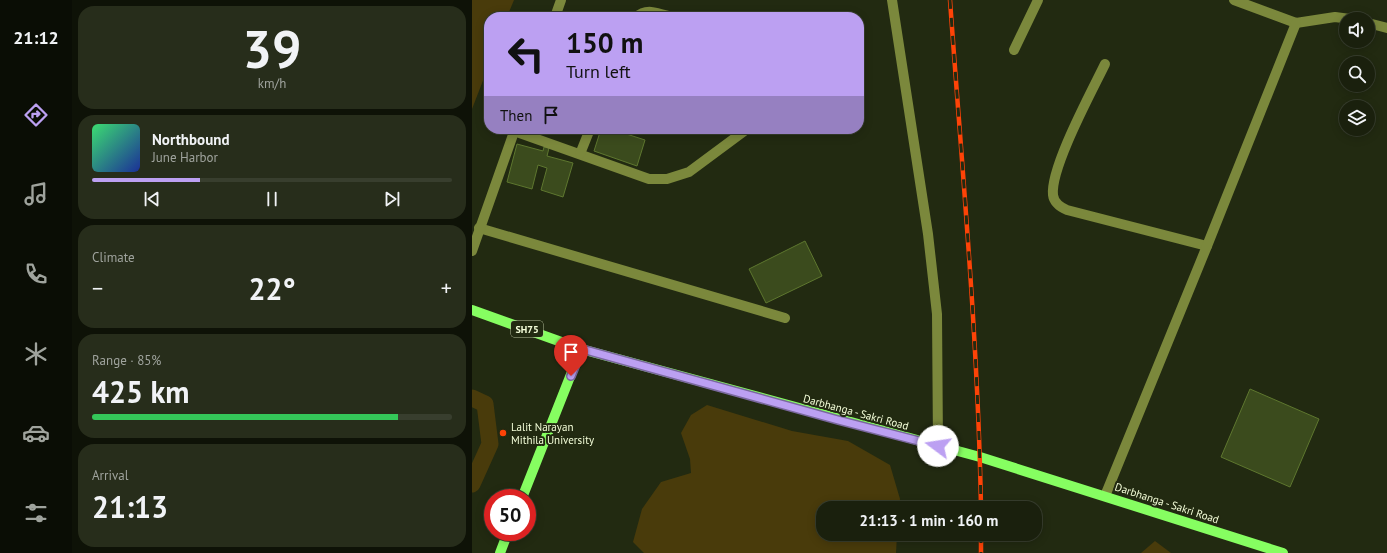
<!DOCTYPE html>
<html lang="en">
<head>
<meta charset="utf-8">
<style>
	body { margin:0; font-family:"PT Sans",sans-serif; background:#272d1b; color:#f1f3f6; height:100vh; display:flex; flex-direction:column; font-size:15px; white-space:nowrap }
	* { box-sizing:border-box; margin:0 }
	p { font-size:13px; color:#9fa39d }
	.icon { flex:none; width:22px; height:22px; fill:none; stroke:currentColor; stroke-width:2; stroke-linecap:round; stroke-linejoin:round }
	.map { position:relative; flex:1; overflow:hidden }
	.drawer { display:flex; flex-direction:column; gap:6px; padding:6px; background:#0e1207; width:400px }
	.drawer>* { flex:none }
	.hud { position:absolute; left:12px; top:12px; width:380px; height:122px; border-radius:16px; box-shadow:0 2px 10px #0003,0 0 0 1px #383e2e; background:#bca0f2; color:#111; overflow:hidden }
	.buttons { position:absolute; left:867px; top:12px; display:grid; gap:8px }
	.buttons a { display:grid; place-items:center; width:36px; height:36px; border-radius:50%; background:#1a200d; box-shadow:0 2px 10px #0003,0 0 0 1px #383e2e; font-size:20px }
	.speed { position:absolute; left:12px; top:489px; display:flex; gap:8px; font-size:20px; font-weight:700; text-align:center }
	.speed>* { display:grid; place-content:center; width:52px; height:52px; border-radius:50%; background:#1a200d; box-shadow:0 2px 10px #0003,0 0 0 1px #383e2e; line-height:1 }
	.speed .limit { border:6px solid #d22; background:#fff; color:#111 }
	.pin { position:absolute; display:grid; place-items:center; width:34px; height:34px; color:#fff; margin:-41px -17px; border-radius:50% 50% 50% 0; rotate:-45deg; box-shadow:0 0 4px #0007 }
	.pin .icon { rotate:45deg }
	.me { position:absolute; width:44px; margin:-22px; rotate:284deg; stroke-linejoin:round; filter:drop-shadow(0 0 3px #0008) }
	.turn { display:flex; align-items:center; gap:14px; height:84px; padding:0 16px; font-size:18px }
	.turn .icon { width:52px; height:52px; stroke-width:2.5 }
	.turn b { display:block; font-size:28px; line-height:34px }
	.then { display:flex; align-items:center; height:38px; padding:0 16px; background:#0003; gap:8px; font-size:15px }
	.big { font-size:30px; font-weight:600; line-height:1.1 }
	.drawer .tile { flex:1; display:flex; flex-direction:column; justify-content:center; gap:6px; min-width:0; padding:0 14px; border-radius:16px; background:#272d1b }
	.drawer .dial { align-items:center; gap:0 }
	.dial b { font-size:52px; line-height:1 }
	.song { display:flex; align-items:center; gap:12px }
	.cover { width:48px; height:48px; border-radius:6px; background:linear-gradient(135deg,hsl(140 70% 55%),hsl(230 70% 35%)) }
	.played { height:4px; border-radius:2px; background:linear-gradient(90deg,#bca0f2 30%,#383e2e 30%) }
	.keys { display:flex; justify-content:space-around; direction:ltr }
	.heat { display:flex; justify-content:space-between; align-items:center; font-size:22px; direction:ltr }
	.charge { height:6px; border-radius:3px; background:linear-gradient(90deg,#34c759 85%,#383e2e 0) }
	.trip { position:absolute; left:344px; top:501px; width:226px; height:40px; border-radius:16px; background:#1a200d; box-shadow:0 2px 10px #0003,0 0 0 1px #383e2e; font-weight:600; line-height:40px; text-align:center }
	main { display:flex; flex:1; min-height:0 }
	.menu { display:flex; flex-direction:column; width:72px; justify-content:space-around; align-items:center; background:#0a0d05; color:#9fa39d }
	.menu .icon { width:28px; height:28px }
	.menu .selected { color:#bca0f2 }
	.menu b { font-size:18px; color:#f1f3f6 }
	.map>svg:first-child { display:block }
	.water { fill:#493b0b }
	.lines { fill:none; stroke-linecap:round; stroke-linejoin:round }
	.canal { stroke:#493b0b; stroke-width:17 }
	.building { fill:#3b4b1d; stroke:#5e772f }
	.minor { stroke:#7b883c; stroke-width:10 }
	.major { stroke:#86fe61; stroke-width:10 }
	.rail-casing { stroke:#fe4307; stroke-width:4.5 }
	.rail { stroke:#222a11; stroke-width:3; stroke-dasharray:9; stroke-linecap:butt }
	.route-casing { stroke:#7a689d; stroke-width:10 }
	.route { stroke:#bca0f2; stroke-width:7 }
	.poi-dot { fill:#fe4307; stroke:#222a11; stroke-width:1.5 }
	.labels { text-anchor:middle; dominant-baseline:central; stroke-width:4; stroke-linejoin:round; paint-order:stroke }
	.shield { fill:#222a11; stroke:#b6bf9e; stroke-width:1 }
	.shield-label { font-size:10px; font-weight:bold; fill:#f5ffda }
	.street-label { font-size:11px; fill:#f5ffda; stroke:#222a11 }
	.poi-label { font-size:11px; fill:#f5ffda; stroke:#222a11; text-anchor:start }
</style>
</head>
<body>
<main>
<nav class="menu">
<b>21:12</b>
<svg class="icon selected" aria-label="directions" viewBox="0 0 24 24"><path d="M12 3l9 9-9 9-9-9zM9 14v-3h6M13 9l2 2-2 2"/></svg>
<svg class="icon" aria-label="music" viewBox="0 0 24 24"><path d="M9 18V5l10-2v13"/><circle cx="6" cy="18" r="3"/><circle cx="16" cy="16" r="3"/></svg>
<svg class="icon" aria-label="phone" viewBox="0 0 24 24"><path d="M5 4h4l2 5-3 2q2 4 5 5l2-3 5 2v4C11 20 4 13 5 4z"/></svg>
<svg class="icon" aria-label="climate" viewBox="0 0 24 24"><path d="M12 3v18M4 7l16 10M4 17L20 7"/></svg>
<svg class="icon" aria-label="car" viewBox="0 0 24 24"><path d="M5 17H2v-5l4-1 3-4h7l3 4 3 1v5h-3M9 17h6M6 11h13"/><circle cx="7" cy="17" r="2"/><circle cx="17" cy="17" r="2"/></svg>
<svg class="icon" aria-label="filters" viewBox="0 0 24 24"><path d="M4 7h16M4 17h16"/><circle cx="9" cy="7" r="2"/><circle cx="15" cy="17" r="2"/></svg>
</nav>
<section class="drawer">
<div class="tile dial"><b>39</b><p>km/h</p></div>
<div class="tile">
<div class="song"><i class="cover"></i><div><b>Northbound</b><p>June Harbor</p></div></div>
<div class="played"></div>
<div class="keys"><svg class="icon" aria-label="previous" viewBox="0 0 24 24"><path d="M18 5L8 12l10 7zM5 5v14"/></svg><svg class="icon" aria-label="pause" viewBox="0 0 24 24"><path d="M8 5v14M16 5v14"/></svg><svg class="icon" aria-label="next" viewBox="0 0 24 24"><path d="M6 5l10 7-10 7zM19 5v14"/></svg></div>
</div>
<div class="tile"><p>Climate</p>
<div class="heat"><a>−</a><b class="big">22°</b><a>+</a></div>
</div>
<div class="tile"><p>Range · 85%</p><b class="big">425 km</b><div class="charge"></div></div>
<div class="tile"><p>Arrival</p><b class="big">21:13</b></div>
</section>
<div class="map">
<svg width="915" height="553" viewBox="0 0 915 553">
	<rect width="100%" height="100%" fill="#222a11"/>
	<g class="water">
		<polygon points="0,0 42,0 35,17 17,17 17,65 0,109"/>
		<polygon points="235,405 320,431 376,441 418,465 428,499 427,508 351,508 351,534 425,534 424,553 172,553 161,542 170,509 189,482 219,473 218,459 209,433 219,415"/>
		<polygon points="683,541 699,553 669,553"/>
	</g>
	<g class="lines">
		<polyline class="canal" points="0,398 13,404 18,444 0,484"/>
	</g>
	<g class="building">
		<polygon points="129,129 139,129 173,140 165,166 122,151"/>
		<polygon points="45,144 71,151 72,147 77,148 75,156 101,163 91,197 69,190 75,168 66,165 60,189 35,182"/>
		<polygon points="333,241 350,276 294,303 277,269"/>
		<polygon points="778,389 847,419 818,487 749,457"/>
	</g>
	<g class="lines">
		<g class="minor">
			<polyline points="420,0 456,234 465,314 466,446"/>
			<polyline points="762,0 824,23 863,17 878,19"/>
			<polyline points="83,17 89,0"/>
			<path d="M165,17C174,7 189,14 199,17"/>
			<polyline points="896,23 915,28"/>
			<polyline points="542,50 566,0"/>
			<path d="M633,64C620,91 578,168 581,195C582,203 588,207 595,210L735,246"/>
			<polyline points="42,131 177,179 195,179 217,172 275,129"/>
			<polyline points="108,154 118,129"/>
			<polyline points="7,228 313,318"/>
			<polyline points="0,251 43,129"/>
			<polyline points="633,496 735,246 824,23"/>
		</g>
		<g class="major">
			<polyline points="0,310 109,349 508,457 811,553"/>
			<polyline points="50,498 109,349"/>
			<polyline points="28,553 36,532"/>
		</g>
		<g class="rail-casing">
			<g id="rail">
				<path d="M478,0C490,169 506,338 509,508"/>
				<polyline points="509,534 509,553"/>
			</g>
		</g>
		<use href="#rail" class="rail"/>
	</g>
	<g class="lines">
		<g class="route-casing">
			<polyline id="route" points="99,376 110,349 366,420 466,446"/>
		</g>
		<use href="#route" class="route"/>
	</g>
	<circle class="poi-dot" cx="31" cy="433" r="4"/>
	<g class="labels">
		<rect class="shield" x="39" y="321" width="32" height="16" rx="3"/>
		<g class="shield-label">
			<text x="55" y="329">SH75</text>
		</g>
		<g class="street-label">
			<text transform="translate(384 412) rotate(15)">Darbhanga - Sakri Road</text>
			<text transform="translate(695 503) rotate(18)">Darbhanga - Sakri Road</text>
		</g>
		<g class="poi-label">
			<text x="39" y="427">Lalit Narayan<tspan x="39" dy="13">Mithila University</tspan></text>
		</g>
	</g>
</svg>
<div class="buttons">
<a><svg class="icon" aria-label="sound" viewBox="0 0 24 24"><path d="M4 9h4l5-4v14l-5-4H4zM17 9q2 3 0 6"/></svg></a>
<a><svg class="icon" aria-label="search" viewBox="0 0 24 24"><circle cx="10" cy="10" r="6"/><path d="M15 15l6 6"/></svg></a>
<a><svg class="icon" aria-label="layers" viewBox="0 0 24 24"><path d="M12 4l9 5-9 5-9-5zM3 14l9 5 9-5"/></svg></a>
</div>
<div class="speed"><div class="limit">50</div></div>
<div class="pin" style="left:99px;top:376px;background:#d93025"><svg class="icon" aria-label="arrive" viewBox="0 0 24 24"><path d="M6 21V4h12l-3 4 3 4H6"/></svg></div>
<svg class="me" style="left:466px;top:446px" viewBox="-20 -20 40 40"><circle r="19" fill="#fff"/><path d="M0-13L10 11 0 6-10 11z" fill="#bca0f2"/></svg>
<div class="trip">21:13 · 1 min · 160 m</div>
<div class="hud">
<div class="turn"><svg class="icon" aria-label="left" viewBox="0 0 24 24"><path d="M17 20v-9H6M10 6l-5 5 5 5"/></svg><div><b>150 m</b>Turn left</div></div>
<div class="then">Then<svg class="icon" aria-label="arrive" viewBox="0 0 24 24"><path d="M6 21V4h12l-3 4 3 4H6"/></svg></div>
</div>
</div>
</main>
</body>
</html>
